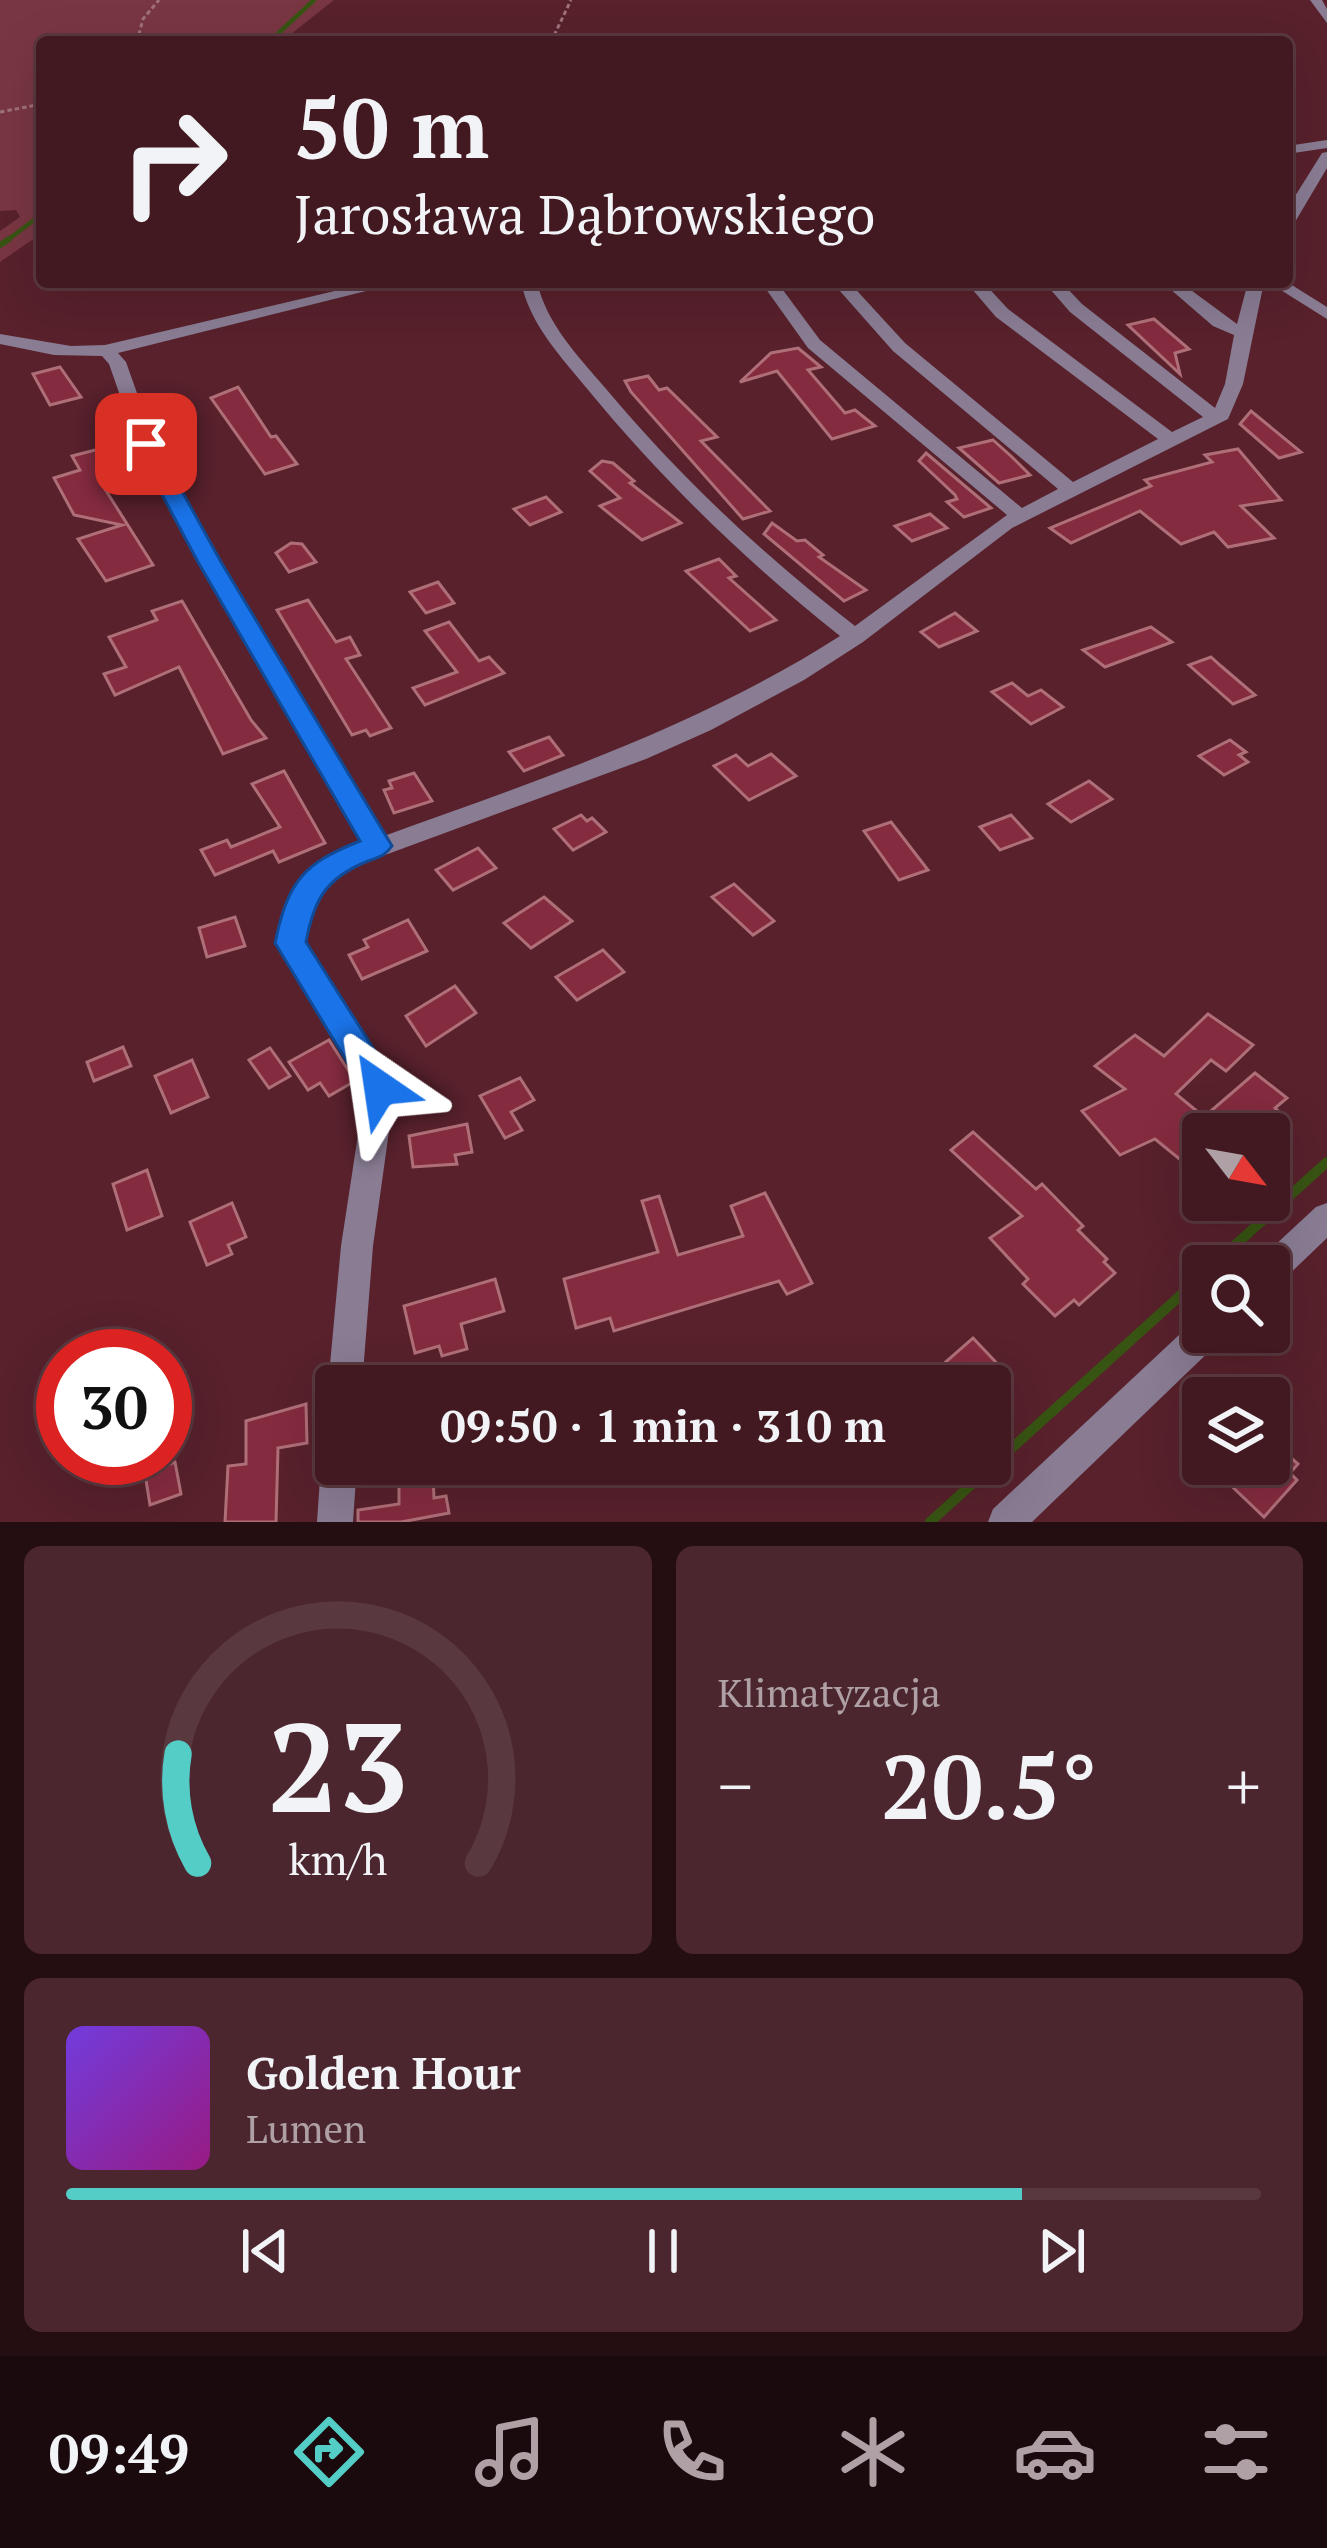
<!DOCTYPE html>
<html lang="pl">
<head>
<meta charset="utf-8">
<style>
	body { margin:0; font-family:"PT Serif",serif; background:#4c262e; color:#f1f3f6; height:100vh; display:flex; flex-direction:column; font-size:45px; white-space:nowrap }
	* { box-sizing:border-box; margin:0 }
	p { font-size:39px; color:#aea0a5 }
	.icon { flex:none; width:66px; height:66px; fill:none; stroke:currentColor; stroke-width:2; stroke-linecap:round; stroke-linejoin:round }
	.map { position:relative; height:1522px; overflow:hidden }
	.panel { display:flex; flex-direction:column; gap:24px; padding:24px; background:#240e12; flex:1 }
	.panel>* { flex:none }
	.hud { position:absolute; left:36px; top:36px; width:1257px; height:252px; border-radius:12px; box-shadow:0 12px 48px #0002,0 0 0 3px #5a383f; background:#421921; color:#f1f3f6; overflow:hidden }
	.needle { width:78px; rotate:121deg }
	.controls { position:absolute; left:1182px; top:1113px; display:grid; gap:24px }
	.controls a { display:grid; place-items:center; width:108px; height:108px; border-radius:12px; background:#421921; box-shadow:0 12px 48px #0002,0 0 0 3px #5a383f; font-size:60px }
	.speed { position:absolute; left:36px; top:1329px; display:flex; gap:24px; font-size:60px; font-weight:700; text-align:center }
	.speed>* { display:grid; place-content:center; width:156px; height:156px; border-radius:50%; background:#421921; box-shadow:0 12px 48px #0002,0 0 0 3px #5a383f; line-height:1 }
	.speed .limit { border:18px solid #d22; background:#fff; color:#111 }
	.pin { position:absolute; display:grid; place-items:center; width:102px; height:102px; color:#fff; margin:-51px; border-radius:24px; box-shadow:0 6px 18px #0006 }
	.me { position:absolute; width:132px; margin:-66px; rotate:328deg; stroke-linejoin:round; filter:drop-shadow(0 0 9px #0008) }
	.turn { display:flex; align-items:center; gap:42px; height:252px; padding:0 60px; font-size:54px }
	.turn .icon { width:156px; height:156px; stroke-width:2.5 }
	.turn b { display:block; font-size:84px; line-height:102px }
	.big { font-size:90px; font-weight:800; line-height:1.1 }
	.panel .widget { flex:1; display:flex; flex-direction:column; justify-content:center; gap:18px; min-width:0; padding:0 42px; border-radius:18px; background:#4c262e }
	.panel .dial { align-items:center; gap:0 }
	.dial svg { height:312px; overflow:visible; fill:none; stroke:#5a383f; stroke-width:7; stroke-linecap:round; text-anchor:middle }
	.dial text { fill:#f1f3f6; stroke:none }
	.song { display:flex; align-items:center; gap:36px }
	.cover { width:144px; height:144px; border-radius:18px; background:linear-gradient(135deg,hsl(260 70% 55%),hsl(310 70% 35%)) }
	.played { height:12px; border-radius:6px; background:linear-gradient(90deg,#54cdc7 80%,#5a383f 80%) }
	.keys { display:flex; justify-content:space-around; direction:ltr }
	.heat { display:flex; justify-content:space-between; align-items:center; font-size:66px; direction:ltr }
	.panel .tiles { flex:1; display:grid; gap:24px; grid-template-columns:1fr 1fr }
	.widget:last-child { grid-column:span 2 }
	.trip { position:absolute; left:315px; top:1365px; width:696px; height:120px; border-radius:12px; background:#421921; box-shadow:0 12px 48px #0002,0 0 0 3px #5a383f; font-weight:800; line-height:120px; text-align:center }
	.menu { display:flex; height:192px; justify-content:space-around; align-items:center; background:#1a0a0d; color:#aea0a5 }
	.menu .icon { width:84px; height:84px }
	.menu .current { color:#54cdc7 }
	.menu b { font-size:54px; color:#f1f3f6 }
	.map>svg:first-child { display:block }
	.green { fill:#783642 }
	.lines { fill:none; stroke-linecap:round; stroke-linejoin:round }
	.stream-far2 { stroke:#385413; stroke-width:4.5 }
	.stream-far1 { stroke:#385413; stroke-width:6 }
	.stream { stroke:#385413; stroke-width:10 }
	.building { fill:#842b3f; stroke:#af6f78; stroke-width:3 }
	.path { stroke:#9f7179; stroke-width:3; stroke-dasharray:4.5 3; stroke-linecap:butt }
	.minor { fill:#897c93; fill-rule:evenodd }
	.route { fill:#1a73e8; stroke:#114b97; stroke-width:3 }
</style>
</head>
<body>
<div class="map">
<svg width="1327" height="1522" viewBox="0 0 1327 1522">
	<rect width="100%" height="100%" fill="#58212c"/>
	<polygon class="green" points="0,0 334,0 281,42 42,42 42,233 0,262 0,231 20,217 16,210 0,211"/>
	<g class="lines">
		<g class="stream-far2">
			<polyline points="269,42 314,0"/>
			<polyline points="5,242 42,214"/>
		</g>
		<polyline class="stream-far1" points="0,245 9,239"/>
		<g class="stream">
			<polyline points="1212,1266 1327,1162"/>
			<polyline points="930,1522 1203,1275"/>
		</g>
	</g>
	<g class="building">
		<polygon points="1154,319 1189,349 1175,353 1180,374 1128,325"/>
		<polygon points="798,348 821,367 808,370 845,413 855,410 875,426 832,439 777,371 740,382 771,353"/>
		<polygon points="60,367 81,397 50,405 33,374"/>
		<polygon points="648,376 659,390 667,388 717,437 701,441 770,511 743,519 631,392 625,381"/>
		<polygon points="238,387 271,437 276,436 297,464 265,474 211,398"/>
		<polygon points="1251,411 1301,452 1279,458 1240,424"/>
		<polygon points="993,440 1012,457 1030,475 999,483 959,448"/>
		<polygon points="103,448 118,472 98,478 153,565 106,581 78,539 122,525 74,515 54,478 80,470 72,456"/>
		<polygon points="1238,449 1281,500 1241,506 1274,538 1228,547 1214,532 1181,544 1140,511 1071,543 1050,528 1151,486 1145,480 1212,462 1205,455"/>
		<polygon points="926,453 991,508 964,517 947,502 957,499 955,495 919,461"/>
		<polygon points="602,461 613,463 634,481 630,483 681,523 642,540 600,506 620,498 590,471"/>
		<polygon points="546,497 561,512 530,525 514,509"/>
		<polygon points="930,514 947,528 912,541 895,526"/>
		<polygon points="772,523 797,541 805,540 823,555 819,557 866,590 844,601 764,534"/>
		<polygon points="291,543 302,544 316,562 289,572 276,553"/>
		<polygon points="719,559 736,576 729,578 776,620 750,631 686,571"/>
		<polygon points="438,582 454,603 426,613 410,592"/>
		<polygon points="308,600 336,642 350,637 360,655 346,659 391,728 370,736 366,730 352,735 277,610"/>
		<polygon points="182,601 251,720 266,738 223,754 179,667 115,695 104,674 126,667 109,637 157,620 152,611"/>
		<polygon points="955,613 977,631 939,647 921,632"/>
		<polygon points="449,622 479,661 489,657 504,673 425,705 413,688 457,672 425,631"/>
		<polygon points="1151,627 1172,642 1105,667 1083,650"/>
		<polygon points="1211,657 1221,666 1255,695 1233,704 1189,665"/>
		<polygon points="1012,683 1028,696 1041,690 1063,707 1031,724 992,692"/>
		<polygon points="549,737 563,755 524,771 509,752"/>
		<polygon points="1230,740 1246,752 1239,755 1248,762 1224,775 1199,756"/>
		<polygon points="771,754 796,776 749,800 714,766 736,755 748,766"/>
		<polygon points="284,771 325,843 279,862 273,851 215,875 201,850 227,840 231,847 280,827 252,784"/>
		<polygon points="414,773 432,801 394,813 384,790 392,788 389,781"/>
		<polygon points="1089,781 1112,799 1071,822 1048,804"/>
		<polygon points="581,815 587,821 592,818 606,832 573,850 554,829"/>
		<polygon points="1011,815 1032,838 1000,850 980,827"/>
		<polygon points="891,822 928,870 899,880 864,831"/>
		<polygon points="478,848 496,868 453,890 436,870"/>
		<polygon points="734,884 774,921 753,935 712,897"/>
		<polygon points="544,897 572,921 531,948 504,923"/>
		<polygon points="235,917 245,946 207,957 199,928"/>
		<polygon points="408,920 427,951 362,979 349,955 368,947 364,940"/>
		<polygon points="603,950 624,972 577,1000 556,977"/>
		<polygon points="455,986 476,1013 426,1046 406,1016"/>
		<polygon points="1208,1014 1253,1045 1226,1071 1211,1060 1176,1094 1204,1117 1255,1073 1287,1098 1275,1108 1285,1117 1265,1134 1203,1134 1203,1178 1155,1139 1120,1155 1082,1111 1125,1089 1095,1066 1135,1035 1164,1056"/>
		<polygon points="329,1040 355,1081 329,1096 320,1083 308,1090 289,1062"/>
		<polygon points="123,1047 131,1066 94,1081 87,1062"/>
		<polygon points="270,1048 290,1076 269,1088 249,1060"/>
		<polygon points="192,1060 208,1097 171,1113 155,1076"/>
		<polygon points="520,1078 534,1100 511,1112 522,1130 505,1138 480,1096"/>
		<polygon points="467,1124 472,1152 455,1155 457,1164 413,1167 409,1136"/>
		<polygon points="973,1132 1036,1189 1042,1184 1083,1226 1078,1230 1107,1259 1104,1262 1115,1273 1079,1305 1074,1300 1055,1316 1023,1284 1028,1279 990,1238 1022,1216 951,1150"/>
		<polygon points="147,1170 162,1216 127,1230 113,1184"/>
		<polygon points="765,1193 812,1283 787,1294 779,1281 614,1331 610,1318 576,1328 564,1279 658,1252 642,1201 659,1196 678,1255 743,1236 731,1206"/>
		<polygon points="232,1203 246,1237 228,1245 232,1254 207,1265 190,1222"/>
		<polygon points="495,1279 504,1311 461,1324 467,1349 442,1356 439,1346 415,1353 404,1306"/>
		<polygon points="973,1338 1007,1374 994,1386 946,1386 933,1373"/>
		<polygon points="306,1404 307,1443 278,1448 276,1522 225,1522 228,1466 246,1464 246,1421"/>
		<polygon points="1282,1450 1298,1464 1290,1473 1297,1480 1264,1517 1219,1474 1228,1464 1270,1464"/>
		<polygon points="175,1462 181,1494 150,1505 145,1474"/>
		<polygon points="433,1476 434,1498 446,1496 449,1513 401,1522 358,1522 358,1510 399,1504 399,1482"/>
	</g>
	<g class="lines">
		<g class="path">
			<polyline points="137,42 143,19 159,0"/>
			<polyline points="551,42 571,0"/>
			<polyline points="0,112 42,104"/>
		</g>
		<g class="minor">
			<polygon points="1310,0 1322,0 1327,9 1327,23"/>
			<polygon points="1327,140 1327,148 1287,154 1287,146"/>
			<polygon points="1327,152 1327,168 1295,222 1287,227 1287,209 1322,153"/>
			<path d="M373,282H402L118,353L126,362L155,444L182,496L384,836C542,779 698,727 840,636C748,563 664,482 589,391C562,358 530,325 521,282H537C547,325 579,357 607,390C681,478 764,556 855,626L1007,515L808,348L761,282H777L820,340L1022,508L1058,489L893,351L832,282H849L905,343L1073,482L1158,439L996,317L966,282H983L1008,309L1172,432L1203,417L1070,312L1044,282H1061L1082,304L1215,408L1225,384L1234,335L1213,326L1162,282H1180L1237,324L1248,282H1264L1243,384L1228,419L1012,528L863,642L804,680L711,730L646,759L347,869C320,889 311,910 305,942L395,1088L373,1246L362,1386H336V1399L328,1386L341,1246L365,1089L278,943C290,886 308,863 363,843L162,496L137,444L109,364L102,356L54,355L0,344V334L71,346L105,345Z"/>
			<polygon points="1268,282 1287,282 1327,307 1327,319"/>
			<polygon points="1327,1203 1327,1238 1280,1283 1269,1287 1269,1266 1256,1266 1258,1261 1316,1207"/>
			<polygon points="1203,1317 1203,1332 1223,1332 1218,1343 1032,1522 988,1522 993,1509 1194,1321"/>
			<polygon points="336,1448 336,1464 357,1464 353,1522 317,1522 321,1464 327,1452"/>
		</g>
	</g>
	<path class="route" d="M146,437L156,444L221,562L392,846C385,856 379,857 368,861C326,878 314,899 306,942L392,1078L397,1088L392,1098L380,1102L369,1098L275,943C288,882 302,864 360,841L198,562L135,444Z"/>
</svg>
<div class="controls">
<a><svg class="needle" viewBox="-14 -14 28 28"><path d="M0-13l5 13h-10z" fill="#e53935"/><path d="M0 13l5-13h-10z" fill="#aea0a5"/></svg></a>
<a><svg class="icon" aria-label="search" viewBox="0 0 24 24"><circle cx="10" cy="10" r="6"/><path d="M15 15l6 6"/></svg></a>
<a><svg class="icon" aria-label="layers" viewBox="0 0 24 24"><path d="M12 4l9 5-9 5-9-5zM3 14l9 5 9-5"/></svg></a>
</div>
<div class="speed"><div class="limit">30</div></div>
<div class="pin" style="left:146px;top:444px;background:#d93025"><svg class="icon" aria-label="arrive" viewBox="0 0 24 24"><path d="M6 21V4h12l-3 4 3 4H6"/></svg></div>
<svg class="me" style="left:380px;top:1088px" viewBox="-20 -20 40 40"><path d="M0-17L14 15 0 8-14 15z" fill="#1a73e8" stroke="#fff" stroke-width="4"/></svg>
<div class="trip">09:50 · 1 min · 310 m</div>
<div class="hud">
<div class="turn"><svg class="icon" aria-label="right" viewBox="0 0 24 24"><path d="M7 20v-9h11M14 6l5 5-5 5"/></svg><div><b>50 m</b>Jarosława Dąbrowskiego</div></div>
</div>
</div>
<section class="panel">
<div class="tiles">
<div class="widget dial"><svg viewBox="0 0 100 80">
<path d="M14 69A42 42 0 1 1 86 69"/>
<path d="M14 69A42 42 0 0 1 9 41" stroke="#54cdc7"/>
<text x="50" y="56" font-size="32" font-weight="700">23</text>
<text x="50" y="72" font-size="11">km/h</text>
</svg></div>
<div class="widget"><p>Klimatyzacja</p>
<div class="heat"><a>−</a><b class="big">20.5°</b><a>+</a></div>
</div>
<div class="widget">
<div class="song"><i class="cover"></i><div><b>Golden Hour</b><p>Lumen</p></div></div>
<div class="played"></div>
<div class="keys"><svg class="icon" aria-label="previous" viewBox="0 0 24 24"><path d="M18 5L8 12l10 7zM5 5v14"/></svg><svg class="icon" aria-label="pause" viewBox="0 0 24 24"><path d="M8 5v14M16 5v14"/></svg><svg class="icon" aria-label="next" viewBox="0 0 24 24"><path d="M6 5l10 7-10 7zM19 5v14"/></svg></div>
</div>
</div>
</section>
<nav class="menu">
<b>09:49</b>
<svg class="icon current" aria-label="directions" viewBox="0 0 24 24"><path d="M12 3l9 9-9 9-9-9zM9 14v-3h6M13 9l2 2-2 2"/></svg>
<svg class="icon" aria-label="music" viewBox="0 0 24 24"><path d="M9 18V5l10-2v13"/><circle cx="6" cy="18" r="3"/><circle cx="16" cy="16" r="3"/></svg>
<svg class="icon" aria-label="phone" viewBox="0 0 24 24"><path d="M5 4h4l2 5-3 2q2 4 5 5l2-3 5 2v4C11 20 4 13 5 4z"/></svg>
<svg class="icon" aria-label="climate" viewBox="0 0 24 24"><path d="M12 3v18M4 7l16 10M4 17L20 7"/></svg>
<svg class="icon" aria-label="car" viewBox="0 0 24 24"><path d="M5 17H2v-5l4-1 3-4h7l3 4 3 1v5h-3M9 17h6M6 11h13"/><circle cx="7" cy="17" r="2"/><circle cx="17" cy="17" r="2"/></svg>
<svg class="icon" aria-label="filters" viewBox="0 0 24 24"><path d="M4 7h16M4 17h16"/><circle cx="9" cy="7" r="2"/><circle cx="15" cy="17" r="2"/></svg>
</nav>
</body>
</html>
